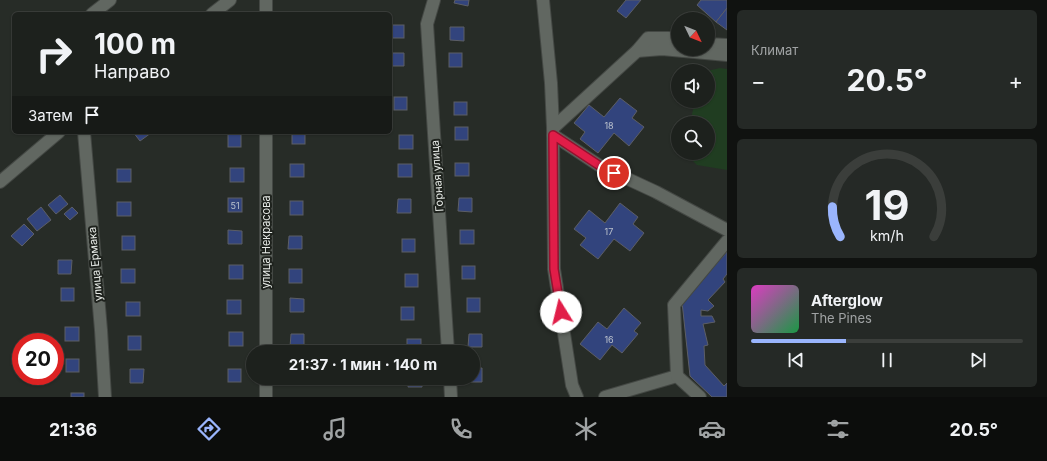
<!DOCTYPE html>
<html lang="ru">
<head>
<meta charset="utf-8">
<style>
	body { margin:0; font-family:Inter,sans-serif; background:#252926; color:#f1f3f6; height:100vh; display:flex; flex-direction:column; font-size:15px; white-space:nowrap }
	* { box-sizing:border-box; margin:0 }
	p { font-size:13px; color:#a0a3a4 }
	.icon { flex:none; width:22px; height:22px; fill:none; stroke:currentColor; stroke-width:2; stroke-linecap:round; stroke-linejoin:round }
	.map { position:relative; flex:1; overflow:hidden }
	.sheet { display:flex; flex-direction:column; gap:10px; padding:10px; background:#101210; width:320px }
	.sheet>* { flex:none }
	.banner { position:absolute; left:12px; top:12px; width:380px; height:122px; border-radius:6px; box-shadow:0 1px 3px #0004,0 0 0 1px #3b3e3b; background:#1d211d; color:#f1f3f6; overflow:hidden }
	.needle { width:26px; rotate:133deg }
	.tools { position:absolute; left:671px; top:12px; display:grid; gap:8px }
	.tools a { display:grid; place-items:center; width:44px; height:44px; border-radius:50%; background:#1d211d; box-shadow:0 1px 3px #0004,0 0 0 1px #3b3e3b; font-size:20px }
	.speed { position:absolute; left:12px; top:333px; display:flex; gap:8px; font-size:20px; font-weight:700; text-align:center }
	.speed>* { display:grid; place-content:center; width:52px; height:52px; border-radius:50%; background:#1d211d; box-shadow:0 1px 3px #0004,0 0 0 1px #3b3e3b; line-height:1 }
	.speed .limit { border:6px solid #d22; background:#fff; color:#111 }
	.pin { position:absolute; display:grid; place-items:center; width:34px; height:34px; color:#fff; margin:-17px; border:2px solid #fff; border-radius:50%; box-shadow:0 1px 4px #0007 }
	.me { position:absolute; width:44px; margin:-22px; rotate:351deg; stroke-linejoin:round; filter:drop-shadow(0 0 3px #0008) }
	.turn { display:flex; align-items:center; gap:14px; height:84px; padding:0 16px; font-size:18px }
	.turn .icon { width:52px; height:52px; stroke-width:2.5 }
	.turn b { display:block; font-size:28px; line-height:34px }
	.then { display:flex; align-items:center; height:38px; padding:0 16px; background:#0003; gap:8px; font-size:15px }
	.big { font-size:30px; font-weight:700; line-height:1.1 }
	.sheet .card { flex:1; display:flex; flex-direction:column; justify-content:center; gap:6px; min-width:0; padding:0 14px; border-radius:6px; background:#252926 }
	.sheet .dial { align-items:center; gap:0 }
	.dial svg { height:104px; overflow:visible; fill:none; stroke:#3b3e3b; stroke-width:7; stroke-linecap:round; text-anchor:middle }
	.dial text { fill:#f1f3f6; stroke:none }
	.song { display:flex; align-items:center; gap:12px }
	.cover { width:48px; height:48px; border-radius:6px; background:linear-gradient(135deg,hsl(310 70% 55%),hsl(140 70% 35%)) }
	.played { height:4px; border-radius:2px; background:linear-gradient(90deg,#9ab5fd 35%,#3b3e3b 35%) }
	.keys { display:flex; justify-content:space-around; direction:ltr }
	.heat { display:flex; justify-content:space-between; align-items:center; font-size:22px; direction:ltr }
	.trip { position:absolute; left:246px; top:345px; width:234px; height:40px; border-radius:20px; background:#1d211d; box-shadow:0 1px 3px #0004,0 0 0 1px #3b3e3b; font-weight:700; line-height:40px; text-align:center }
	.dock { display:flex; height:64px; justify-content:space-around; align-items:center; background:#0c0d0c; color:#a0a3a4 }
	.dock .icon { width:28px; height:28px }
	.dock .selected { color:#9ab5fd }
	.dock b { font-size:18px; color:#f1f3f6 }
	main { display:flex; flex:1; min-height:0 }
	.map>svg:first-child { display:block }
	.green { fill:#203d21 }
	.building { fill:#32447d; stroke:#5c5e66 }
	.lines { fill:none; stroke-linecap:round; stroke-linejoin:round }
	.minor-casing { stroke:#444844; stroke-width:14 }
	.minor { stroke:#616761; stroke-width:12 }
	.route-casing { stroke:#92132f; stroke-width:10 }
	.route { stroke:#e11d48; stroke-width:7 }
	.labels { text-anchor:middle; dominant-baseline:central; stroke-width:4; stroke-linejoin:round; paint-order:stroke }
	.number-label { font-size:9px; fill:#bac1cc }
	.street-label { font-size:11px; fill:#e7ebe7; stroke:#1e221d }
</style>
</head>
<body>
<main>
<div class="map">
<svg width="727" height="397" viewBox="0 0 727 397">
	<rect width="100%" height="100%" fill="#272c27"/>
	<polygon class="green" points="720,68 727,69 727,170 697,165 686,154 686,153 708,153 708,123 690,123 695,101 708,101 708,71 707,71"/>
	<g class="building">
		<polygon points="455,0 469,0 468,6 454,3"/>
		<polygon points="626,0 641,0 626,18 617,11"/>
		<polygon points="701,0 727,0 727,8 716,22 697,5"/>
		<polygon points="727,8 727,30 716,22"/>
		<rect x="391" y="25" width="13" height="13"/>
		<polygon points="450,27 464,27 464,41 450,40"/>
		<polygon points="391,53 404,53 404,66 390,66"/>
		<rect x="449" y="53" width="13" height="14"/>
		<rect x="394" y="97" width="13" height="13"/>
		<polygon points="620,98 637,111 632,118 644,127 629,146 614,133 598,153 580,139 585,132 574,123 589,105 604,117"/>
		<rect x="454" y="102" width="13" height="13"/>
		<rect x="455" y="127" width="13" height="13"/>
		<polygon points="133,132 150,132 151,133 140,141"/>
		<rect x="292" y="132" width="13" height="12"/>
		<rect x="228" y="133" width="13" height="14"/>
		<rect x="399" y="135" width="14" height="14"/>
		<rect x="455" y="163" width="14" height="13"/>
		<rect x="290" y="164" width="14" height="13"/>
		<rect x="398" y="164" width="14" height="13"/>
		<rect x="230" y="168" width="14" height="14"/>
		<rect x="117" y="169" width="14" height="13"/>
		<polygon points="60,195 68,204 56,214 48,205"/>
		<rect x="228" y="198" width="14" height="14"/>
		<polygon points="459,198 472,198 472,212 458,211"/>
		<polygon points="398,199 411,199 411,213 397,213"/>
		<rect x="290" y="201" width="13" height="14"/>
		<rect x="117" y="202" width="14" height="14"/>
		<polygon points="620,203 638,217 633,224 644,233 630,251 614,239 598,259 580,245 586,238 574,229 589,210 605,223"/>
		<polygon points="41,207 51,220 37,231 27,219"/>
		<polygon points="72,207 78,213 70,220 64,214"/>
		<polygon points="24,224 34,234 22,246 11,236"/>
		<polygon points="228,230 242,231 242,244 228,244"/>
		<rect x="460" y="230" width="14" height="14"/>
		<rect x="122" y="236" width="13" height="14"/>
		<polygon points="289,236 302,236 302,249 288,249"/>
		<rect x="402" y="239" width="13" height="13"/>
		<polygon points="727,252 727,274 723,279 725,282 708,300 714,306 708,311 701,310 701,316 712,316 715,322 703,324 708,345 704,346 705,365 724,386 727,383 727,397 712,397 690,376 682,302"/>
		<polygon points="58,260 72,260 71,274 58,274"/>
		<rect x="229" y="265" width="14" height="14"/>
		<rect x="462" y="266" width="13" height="13"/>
		<rect x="121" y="269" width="14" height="14"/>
		<rect x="289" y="269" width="13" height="14"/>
		<rect x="405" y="274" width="13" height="13"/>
		<rect x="61" y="288" width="13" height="13"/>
		<polygon points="290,298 304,299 304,312 290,312"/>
		<rect x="467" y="298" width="13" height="14"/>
		<rect x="227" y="300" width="14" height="14"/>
		<rect x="126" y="302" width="14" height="14"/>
		<rect x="401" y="307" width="13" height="13"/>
		<polygon points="624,308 641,323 634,331 638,334 622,353 612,345 600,360 580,344 598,322 607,329"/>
		<rect x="65" y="327" width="14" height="14"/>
		<rect x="229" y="332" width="14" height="14"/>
		<polygon points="291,334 304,334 304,347 290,347"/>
		<polygon points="469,334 482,334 482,347 468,347"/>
		<rect x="128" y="336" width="13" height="14"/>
		<rect x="407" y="339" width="14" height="13"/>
		<rect x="66" y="359" width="13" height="13"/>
		<polygon points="473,368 482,368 482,382 469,382 469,378 473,378"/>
		<polygon points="130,369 144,369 143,383 130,383"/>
		<rect x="228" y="369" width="13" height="13"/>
		<polygon points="288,378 302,378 301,382 288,382"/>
		<polygon points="409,378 422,378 422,387 408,387"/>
		<rect x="71" y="393" width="13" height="4"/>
	</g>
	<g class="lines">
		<g class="minor-casing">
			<g id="minor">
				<polyline points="266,0 266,14"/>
				<polyline points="434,0 427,24 448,352"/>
				<polyline points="543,0 551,83 553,128 554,269 572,385 577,397"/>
				<polyline points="92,14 110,0"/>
				<polyline points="212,14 230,0"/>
				<polyline points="708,44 727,45"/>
				<polyline points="637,51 662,49 727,55"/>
				<polyline points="553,128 637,51 648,38 669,38 678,40"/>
				<polyline points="84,132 101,330 105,397"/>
				<polyline points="266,132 266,352"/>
				<polyline points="553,135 600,166 656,192 727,230"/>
				<polyline points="0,182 59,132"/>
				<polyline points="266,378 266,397"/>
				<polyline points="450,378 451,397"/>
				<polyline points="605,397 677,376"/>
				<polyline points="700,397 677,376 674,305 727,241"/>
			</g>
		</g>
		<use href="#minor" class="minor"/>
	</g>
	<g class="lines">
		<g class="route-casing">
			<polyline id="route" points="561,312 554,269 553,135 600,166 614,173"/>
		</g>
		<use href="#route" class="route"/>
	</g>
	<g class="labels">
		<g class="number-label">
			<text x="609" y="125">18</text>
			<text x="235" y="205">51</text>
			<text x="609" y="231">17</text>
			<text x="609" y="339">16</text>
		</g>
		<g class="street-label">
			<text transform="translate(437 176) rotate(-94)">Горная улица</text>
			<text transform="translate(266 242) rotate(-90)">улица Некрасова</text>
			<text transform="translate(95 264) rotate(-95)">улица Ермака</text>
		</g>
	</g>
</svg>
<div class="tools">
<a><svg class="needle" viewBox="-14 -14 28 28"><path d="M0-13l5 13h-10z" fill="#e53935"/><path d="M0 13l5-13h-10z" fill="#a0a3a4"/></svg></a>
<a><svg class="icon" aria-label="sound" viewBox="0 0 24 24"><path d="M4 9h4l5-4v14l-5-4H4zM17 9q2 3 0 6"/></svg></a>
<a><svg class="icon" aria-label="search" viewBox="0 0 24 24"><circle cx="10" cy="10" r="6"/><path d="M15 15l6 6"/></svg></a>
</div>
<div class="speed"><div class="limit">20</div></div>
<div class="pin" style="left:614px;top:173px;background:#d93025"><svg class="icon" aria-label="arrive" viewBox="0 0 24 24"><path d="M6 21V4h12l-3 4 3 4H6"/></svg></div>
<svg class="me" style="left:561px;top:312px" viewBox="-20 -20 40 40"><circle r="19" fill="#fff"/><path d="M0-13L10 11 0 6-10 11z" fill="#e11d48"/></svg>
<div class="trip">21:37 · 1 мин · 140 m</div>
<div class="banner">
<div class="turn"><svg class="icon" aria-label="right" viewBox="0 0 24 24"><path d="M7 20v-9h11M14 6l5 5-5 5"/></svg><div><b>100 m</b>Направо</div></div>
<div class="then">Затем<svg class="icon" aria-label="arrive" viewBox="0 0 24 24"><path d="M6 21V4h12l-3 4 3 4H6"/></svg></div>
</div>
</div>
<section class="sheet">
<div class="card"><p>Климат</p>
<div class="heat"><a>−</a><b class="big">20.5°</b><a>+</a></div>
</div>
<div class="card dial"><svg viewBox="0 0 100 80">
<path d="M14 69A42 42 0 1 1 86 69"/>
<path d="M14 69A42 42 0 0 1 8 46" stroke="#9ab5fd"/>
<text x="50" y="56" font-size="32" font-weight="700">19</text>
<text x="50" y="72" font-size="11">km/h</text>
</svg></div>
<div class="card">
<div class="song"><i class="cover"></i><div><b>Afterglow</b><p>The Pines</p></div></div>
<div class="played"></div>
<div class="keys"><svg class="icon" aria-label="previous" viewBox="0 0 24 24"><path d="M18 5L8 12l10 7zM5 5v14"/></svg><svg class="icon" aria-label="pause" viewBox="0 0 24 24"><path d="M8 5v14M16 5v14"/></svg><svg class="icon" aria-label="next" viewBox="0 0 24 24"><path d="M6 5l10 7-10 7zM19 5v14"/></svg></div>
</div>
</section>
</main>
<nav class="dock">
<b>21:36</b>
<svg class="icon selected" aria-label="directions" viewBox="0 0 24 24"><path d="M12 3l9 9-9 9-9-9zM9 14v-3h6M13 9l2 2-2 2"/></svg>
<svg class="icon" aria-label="music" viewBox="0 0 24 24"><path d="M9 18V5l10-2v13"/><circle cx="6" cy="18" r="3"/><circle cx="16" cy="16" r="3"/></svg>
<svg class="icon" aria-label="phone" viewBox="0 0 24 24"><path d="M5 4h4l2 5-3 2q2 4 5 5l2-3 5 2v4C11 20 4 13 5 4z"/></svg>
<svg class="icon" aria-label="climate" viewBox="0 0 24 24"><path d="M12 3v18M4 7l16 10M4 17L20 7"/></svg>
<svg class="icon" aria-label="car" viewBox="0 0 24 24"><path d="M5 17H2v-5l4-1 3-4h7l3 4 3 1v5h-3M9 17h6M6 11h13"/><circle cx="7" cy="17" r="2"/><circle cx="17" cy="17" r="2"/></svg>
<svg class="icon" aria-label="filters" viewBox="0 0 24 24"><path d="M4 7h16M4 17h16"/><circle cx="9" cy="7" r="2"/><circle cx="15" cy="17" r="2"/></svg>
<b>20.5°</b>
</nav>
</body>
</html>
